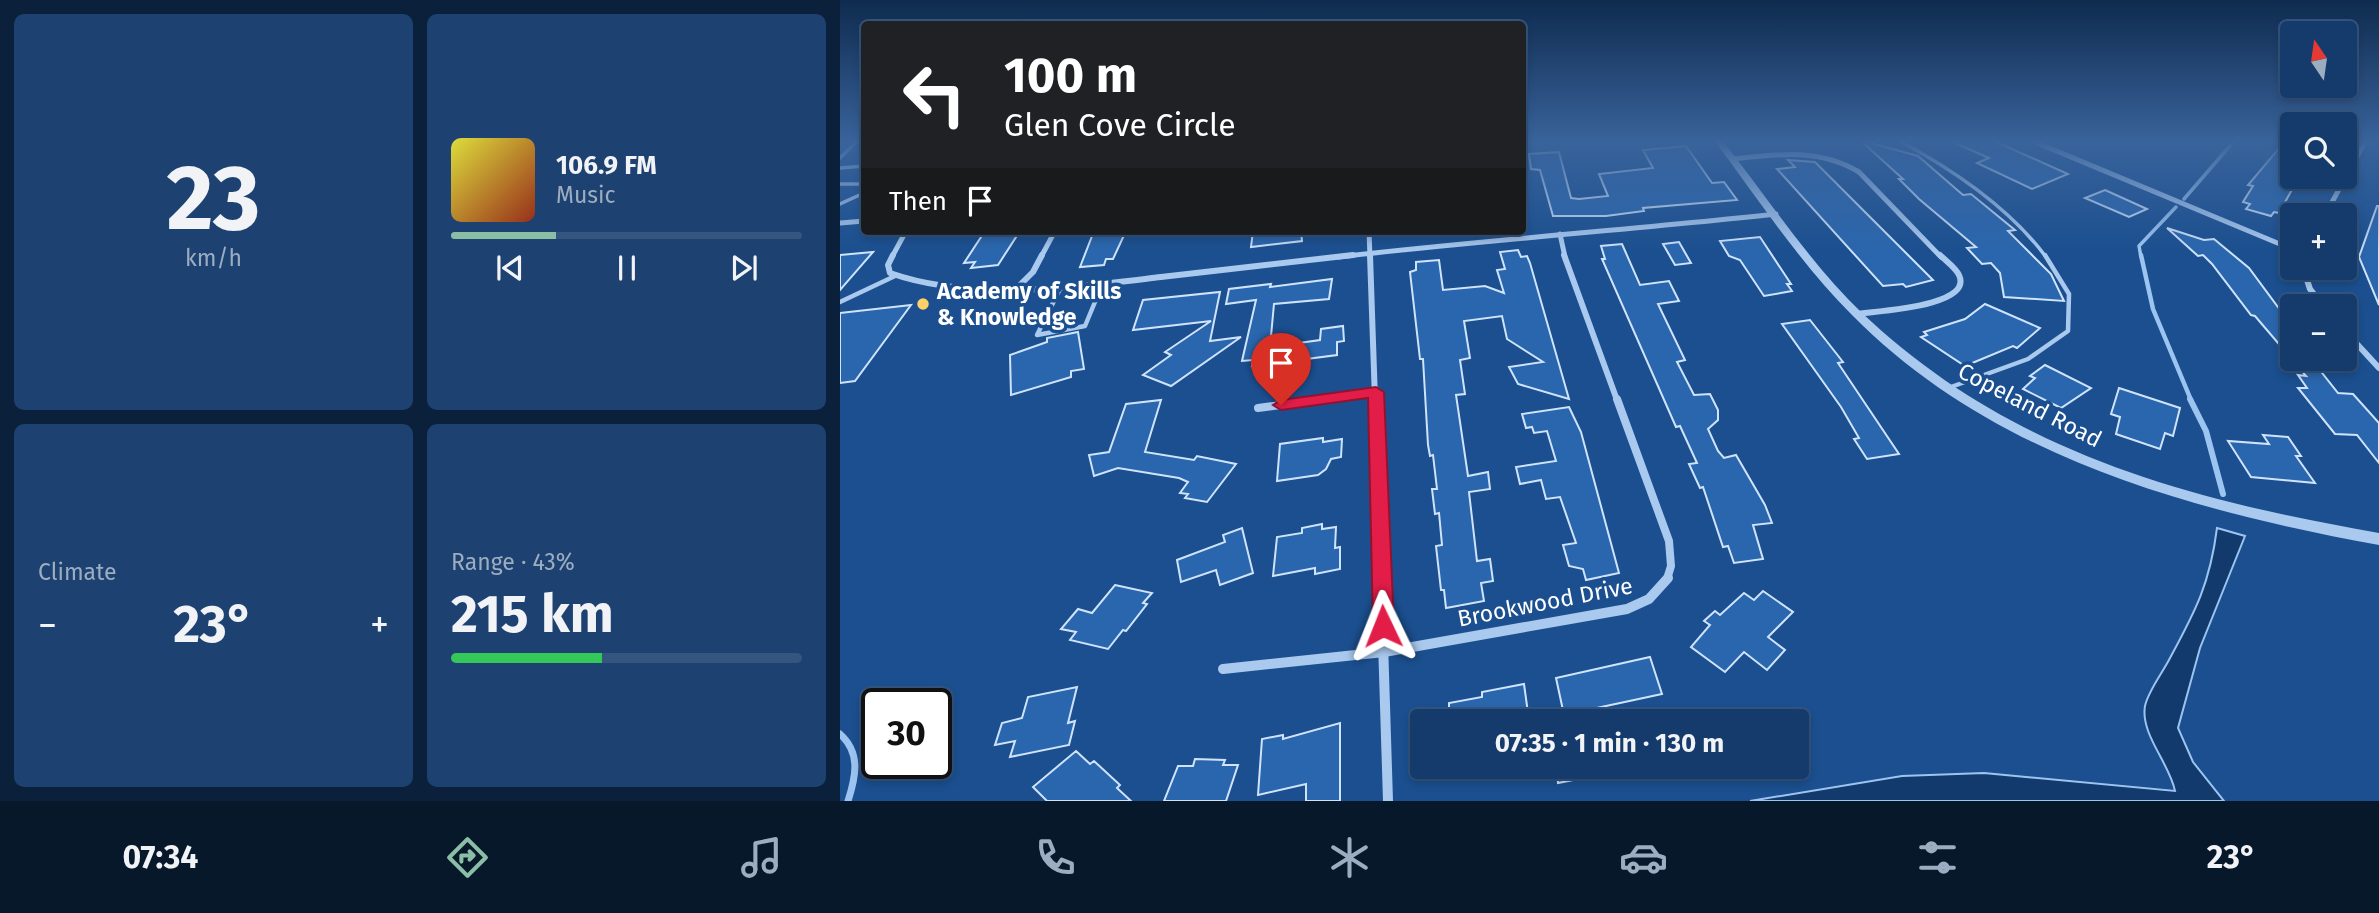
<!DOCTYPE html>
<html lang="en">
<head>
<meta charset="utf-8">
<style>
	body { margin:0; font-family:"Fira Sans",sans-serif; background:#1d4271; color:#f1f3f6; height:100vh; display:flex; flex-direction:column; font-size:26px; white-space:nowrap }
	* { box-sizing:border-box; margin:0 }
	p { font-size:23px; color:#9dadc1 }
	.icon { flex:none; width:38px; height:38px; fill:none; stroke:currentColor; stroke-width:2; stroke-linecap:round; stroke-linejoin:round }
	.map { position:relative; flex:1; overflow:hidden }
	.panel { display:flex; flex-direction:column; gap:14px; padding:14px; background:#0b203b; width:840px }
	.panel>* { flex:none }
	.top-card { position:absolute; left:21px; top:21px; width:665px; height:214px; border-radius:7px; box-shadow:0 4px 10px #0003,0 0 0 2px #33557e; background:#202124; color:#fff; overflow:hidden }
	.needle { width:46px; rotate:347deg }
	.fabs { position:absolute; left:1440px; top:21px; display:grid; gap:14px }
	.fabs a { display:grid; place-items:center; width:77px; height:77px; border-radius:7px; background:#143b6b; box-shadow:0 4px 10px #0003,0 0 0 2px #33557e; font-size:35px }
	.speed { position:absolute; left:21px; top:688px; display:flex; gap:14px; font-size:35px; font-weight:700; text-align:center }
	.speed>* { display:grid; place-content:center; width:91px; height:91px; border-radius:50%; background:#143b6b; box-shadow:0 4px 10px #0003,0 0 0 2px #33557e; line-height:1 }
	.speed .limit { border:4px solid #111; border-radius:10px; background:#fff; color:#111 }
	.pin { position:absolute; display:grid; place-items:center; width:60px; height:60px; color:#fff; margin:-72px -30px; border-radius:50% 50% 50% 0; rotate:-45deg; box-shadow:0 0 7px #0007 }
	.pin .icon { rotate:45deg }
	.me { position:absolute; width:77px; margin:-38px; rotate:358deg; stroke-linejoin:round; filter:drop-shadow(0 0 5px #0008) }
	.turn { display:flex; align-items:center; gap:24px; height:147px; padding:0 28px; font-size:32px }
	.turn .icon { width:91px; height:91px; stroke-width:2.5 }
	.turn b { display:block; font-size:49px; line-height:60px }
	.then { display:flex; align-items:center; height:66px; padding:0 28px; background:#0003; gap:14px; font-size:26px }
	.big { font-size:52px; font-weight:700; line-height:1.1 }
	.panel .widget { flex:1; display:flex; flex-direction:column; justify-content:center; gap:10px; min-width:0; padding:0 24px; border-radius:10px; background:#1d4271 }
	.panel .dial { align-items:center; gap:0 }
	.dial b { font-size:91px; line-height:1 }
	.song { display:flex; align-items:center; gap:21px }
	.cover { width:84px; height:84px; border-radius:10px; background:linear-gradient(135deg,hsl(60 70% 55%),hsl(10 70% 35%)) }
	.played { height:7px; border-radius:4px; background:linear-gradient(90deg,#8abfa5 30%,#33557e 30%) }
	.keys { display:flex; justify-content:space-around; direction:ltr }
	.heat { display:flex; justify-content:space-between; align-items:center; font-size:38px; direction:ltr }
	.charge { height:10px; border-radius:5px; background:linear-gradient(90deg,#34c759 43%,#33557e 0) }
	.panel .tiles { flex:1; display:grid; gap:14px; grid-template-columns:repeat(2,1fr) }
	.trip { position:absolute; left:570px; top:709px; width:399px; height:70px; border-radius:7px; background:#143b6b; box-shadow:0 4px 10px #0003,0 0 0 2px #33557e; font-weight:700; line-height:70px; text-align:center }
	.tabs { display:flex; height:112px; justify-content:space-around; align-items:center; background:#08182b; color:#9dadc1 }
	.tabs .icon { width:49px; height:49px }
	.tabs .on { color:#8abfa5 }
	.tabs b { font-size:32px; color:#f1f3f6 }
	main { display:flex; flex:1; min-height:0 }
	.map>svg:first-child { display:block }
	.water { fill:#123a6d; stroke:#9cc4f0; stroke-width:2 }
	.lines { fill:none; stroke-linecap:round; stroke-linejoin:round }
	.stream-far3 { stroke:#9cc4f0; stroke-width:3.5 }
	.stream-far2 { stroke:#9cc4f0; stroke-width:4.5 }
	.stream-far1 { stroke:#9cc4f0; stroke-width:6 }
	.stream { stroke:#9cc4f0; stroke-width:7 }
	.building { fill:#2a66ad; stroke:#cfe3fa; stroke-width:2 }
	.service-far1 { stroke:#a9c9ee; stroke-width:3.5 }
	.service { stroke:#a9c9ee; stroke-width:4.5 }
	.minor-far3 { stroke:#a9c9ee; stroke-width:5 }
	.minor-far2 { stroke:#a9c9ee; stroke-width:6 }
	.minor-far1 { stroke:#a9c9ee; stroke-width:8 }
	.minor { stroke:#a9c9ee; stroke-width:10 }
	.tertiary { fill:#a9c9ee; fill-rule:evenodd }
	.route { fill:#e11d48; stroke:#92132f; stroke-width:2 }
	.poi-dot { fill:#ffd166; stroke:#1b4f8f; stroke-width:2.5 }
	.labels { text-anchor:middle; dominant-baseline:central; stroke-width:7; stroke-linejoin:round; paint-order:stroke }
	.poi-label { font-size:23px; font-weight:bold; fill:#fff; stroke:#1b4f8f; text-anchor:start }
	.street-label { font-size:23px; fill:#fff; stroke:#1b4f8f }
</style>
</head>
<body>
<main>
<section class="panel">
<div class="tiles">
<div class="widget dial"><b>23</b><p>km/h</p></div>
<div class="widget">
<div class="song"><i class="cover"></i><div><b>106.9 FM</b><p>Music</p></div></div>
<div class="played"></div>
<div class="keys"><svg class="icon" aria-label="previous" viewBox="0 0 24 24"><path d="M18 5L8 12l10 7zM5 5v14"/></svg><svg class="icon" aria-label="pause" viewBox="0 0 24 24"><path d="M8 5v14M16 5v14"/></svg><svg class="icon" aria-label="next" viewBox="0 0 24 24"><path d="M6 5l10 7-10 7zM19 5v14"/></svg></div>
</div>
<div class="widget"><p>Climate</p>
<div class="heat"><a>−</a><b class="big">23°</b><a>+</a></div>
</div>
<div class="widget"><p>Range · 43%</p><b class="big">215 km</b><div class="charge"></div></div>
</div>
</section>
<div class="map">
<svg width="1539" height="801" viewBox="0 0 1539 801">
	<rect width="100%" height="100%" fill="#1b4f8f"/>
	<path class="water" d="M1377,528L1405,536L1360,648L1338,728L1353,762L1384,801H910L1062,776L1144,773L1335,791C1330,764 1300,734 1305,706C1308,691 1323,672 1330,658C1356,610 1370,583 1377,528Z"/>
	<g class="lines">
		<g class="stream-far3">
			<polyline points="1344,199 1395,140"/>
			<polyline points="1301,257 1299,246 1336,207"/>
		</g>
		<polyline class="stream-far2" points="1301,255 1313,309 1351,400"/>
		<polyline class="stream-far1" points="1350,399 1366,431 1383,494"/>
		<path class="stream" d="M0,734C21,753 16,776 8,801"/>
	</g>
	<g class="building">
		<polygon points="1020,140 1078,156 1123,195 1131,194 1175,230 1168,231 1211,274 1224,301 1164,297 1160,273 1151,263 1142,264 1127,248 1136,247 1079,199 1059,179 1063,179"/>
		<polygon points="1108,140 1152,140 1228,174 1192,189 1137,163 1149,158"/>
		<polygon points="1446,140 1452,140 1452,177 1459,177 1439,213 1434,212 1431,216 1406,209 1410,204 1403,202 1413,186 1408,185"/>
		<polygon points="846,146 872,183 884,182 897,200 803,208 804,211 766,216 713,216 700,170 691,169 689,154 719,152 731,198 739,199 768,196 759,174 813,168 803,150"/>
		<polygon points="948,160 975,162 1093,280 1066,287 1063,284 1043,286 937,169 955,167"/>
		<polygon points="1265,190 1307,209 1289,217 1245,198"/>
		<polygon points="1537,206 1539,206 1539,305 1519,257"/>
		<polygon points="1327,228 1364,240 1374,239 1409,268 1452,326 1452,359 1471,359 1498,393 1513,394 1539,423 1539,463 1517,435 1495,434 1458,388 1467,388 1458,375 1466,376 1415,316 1411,315 1372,264 1363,255 1358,256"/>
		<polygon points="145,231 180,231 158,265 131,268 135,262 124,263"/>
		<polygon points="254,231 286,231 273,259 266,259 264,265 240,267"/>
		<polygon points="413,231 461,231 462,241 411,247"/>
		<polygon points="920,237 951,284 947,284 952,291 924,296 900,260 889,256 880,241"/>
		<polygon points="839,242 851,263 835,265 823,244"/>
		<polygon points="782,244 800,285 829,281 839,301 818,304 845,360 837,362 854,395 870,394 878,410 878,420 868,429 878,451 884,458 896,455 925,505 932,523 913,525 923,559 894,563 888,546 883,547 863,487 860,488 849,464 857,463 840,426 836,427 762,259 765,259 761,246"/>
		<polygon points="678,250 681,257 687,256 690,263 729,399 678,384 669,367 703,362 667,339 662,316 624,321 630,358 620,360 625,394 616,395 628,476 648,472 650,489 629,492 637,561 650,559 653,581 641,583 644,601 606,608 604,590 601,590 596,546 602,545 599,513 595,514 592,489 597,489 593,455 590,456 588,445 583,359 580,359 570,272 576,270 576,262 599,260 603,290 645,286 664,293 657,270 665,269 660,252"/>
		<polygon points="33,252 0,290 0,255"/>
		<polygon points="492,279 489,299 434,304 430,347 480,340 481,329 503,326 504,341 497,342 497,355 412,366 413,360 402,361 416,300 386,304 389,289 431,284 430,287"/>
		<polygon points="380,292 370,341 401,337 331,386 303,375 331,355 325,352 371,321 293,330 303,300"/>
		<polygon points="1145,304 1200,328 1177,348 1173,346 1125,366 1081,337 1087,335 1084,332 1125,319"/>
		<polygon points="71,305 15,381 0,383 0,313"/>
		<polygon points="970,320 1003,362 998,363 1059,454 1027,459 1014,439 1019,438 1001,407 942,324"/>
		<polygon points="238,332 244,369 231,371 231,377 171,395 170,355 207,342 207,338"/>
		<polygon points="1205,365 1251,388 1221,408 1183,389 1195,378 1190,376"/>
		<polygon points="1279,388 1340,408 1333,436 1325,433 1320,449 1276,434 1280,417 1271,414"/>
		<polygon points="321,400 305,452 354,460 357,456 396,464 367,502 345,498 348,494 340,493 348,482 339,478 278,468 254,476 249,455 269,452 286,404"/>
		<polygon points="729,407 741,432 779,573 746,580 743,569 729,566 723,545 736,543 720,497 706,499 701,480 680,484 676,467 716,461 707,431 694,433 692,427 686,428 682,414"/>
		<polygon points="1423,435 1448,437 1461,456 1456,456 1475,483 1411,477 1388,441 1429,444"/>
		<polygon points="483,438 483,442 502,439 501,457 491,459 486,469 478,475 437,481 440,444"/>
		<polygon points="482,524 482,529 496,527 495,548 500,547 500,569 475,574 475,568 433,576 437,537 462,533 462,528"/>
		<polygon points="402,528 413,573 380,585 376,570 341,582 337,560 385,542 383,535"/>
		<polygon points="275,585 312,593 303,603 307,604 286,631 283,630 268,649 230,640 236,632 221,629 238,609 252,613"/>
		<polygon points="923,591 953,612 928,637 945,650 927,670 904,652 885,672 851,647 870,625 864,621 875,611 880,615 904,593 914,600"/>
		<polygon points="810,657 822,694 724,715 716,678"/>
		<polygon points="684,684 688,713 648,721 609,721 609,703 642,697 642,692"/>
		<polygon points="237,687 228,723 235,721 229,745 170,757 175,741 155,745 162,723 182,718 188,697"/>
		<polygon points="500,723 500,801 466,801 466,784 418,795 422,739 443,735 443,739"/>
		<polygon points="236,751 250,764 254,761 280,785 277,788 291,801 207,801 193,787"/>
		<polygon points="355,759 385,760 383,765 398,765 386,801 324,801 338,766 353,766"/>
		<polygon points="716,766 764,766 764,774 718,783"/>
	</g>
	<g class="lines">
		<g class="service-far1">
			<path d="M1058,140C1112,169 1169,207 1206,257"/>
			<polyline points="0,158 18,140"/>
			<polyline points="0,168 24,166"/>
			<polyline points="0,184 24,184"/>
			<polyline points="0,204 24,193"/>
		</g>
		<g class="service">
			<polyline points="221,287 197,335 245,326 262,285"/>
			<polyline points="0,302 55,276"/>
			<polyline points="1111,387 1188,359 1228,331 1229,294 1205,255"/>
		</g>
		<g class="minor-far3">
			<polyline points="1190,140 1452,249"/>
			<path d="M893,159C938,154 979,148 1019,172L1101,257"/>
			<polyline points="1485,215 1526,140"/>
			<polyline points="0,223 24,221"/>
			<polyline points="529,231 530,257"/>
			<polyline points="720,234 725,257"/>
			<polyline points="52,257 66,231"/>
			<polyline points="201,257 215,231"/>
			<path d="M498,257C644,240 790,230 936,214"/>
		</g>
		<g class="minor-far2">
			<path d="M53,255L48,265L50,273C132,302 236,287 321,277C385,270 449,262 513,255"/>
			<polyline points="530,255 535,400"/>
			<polyline points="724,255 777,400"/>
			<polyline points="1463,268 1470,289 1483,306"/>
			<polyline points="177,288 193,272 202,255"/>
			<path d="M1016,314C1034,311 1134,307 1119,275C1116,268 1105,260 1100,255"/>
			<polyline points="1505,331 1539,368"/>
			<polyline points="473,400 536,392"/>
		</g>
		<g class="minor-far1">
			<polyline points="535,399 541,579"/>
			<polyline points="777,399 829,541 831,566 827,579"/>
			<polyline points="418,408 486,399"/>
		</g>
		<g class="minor">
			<polyline points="541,578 548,801"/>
			<polyline points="383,669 544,652 787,609 809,599 828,578"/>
		</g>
		<path class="tertiary" d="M874,140H882C928,198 969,262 1022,313C1169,452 1345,499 1539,533V545C1349,510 1152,457 1012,315C960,263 918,199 874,140Z"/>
	</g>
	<linearGradient id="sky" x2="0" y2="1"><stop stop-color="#0f2b4f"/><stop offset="0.56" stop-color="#39639b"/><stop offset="1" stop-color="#39639b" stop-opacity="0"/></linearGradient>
	<rect width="1539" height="252" fill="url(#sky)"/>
	<polygon class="route" points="536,387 544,392 554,626 551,633 543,635 536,633 533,626 528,398 441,410 433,405 441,400"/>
	<circle class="poi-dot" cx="83" cy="304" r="7"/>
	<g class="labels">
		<g class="poi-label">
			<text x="97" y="291">Academy of Skills<tspan x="97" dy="26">&amp; Knowledge</tspan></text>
		</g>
		<g class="street-label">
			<text transform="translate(1190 405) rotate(27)">Copeland Road</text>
			<text transform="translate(705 602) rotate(-11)">Brookwood Drive</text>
		</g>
	</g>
</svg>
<div class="fabs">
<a><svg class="needle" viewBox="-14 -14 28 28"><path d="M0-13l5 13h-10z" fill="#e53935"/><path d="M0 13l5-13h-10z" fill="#9dadc1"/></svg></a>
<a><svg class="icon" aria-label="search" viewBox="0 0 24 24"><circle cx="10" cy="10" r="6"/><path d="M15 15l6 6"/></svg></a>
<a>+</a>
<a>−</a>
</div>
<div class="speed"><div class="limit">30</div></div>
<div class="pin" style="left:441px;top:405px;background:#d93025"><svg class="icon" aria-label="arrive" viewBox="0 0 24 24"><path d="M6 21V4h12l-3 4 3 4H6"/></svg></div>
<svg class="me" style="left:543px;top:626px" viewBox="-20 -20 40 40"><path d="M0-17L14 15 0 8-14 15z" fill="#e11d48" stroke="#fff" stroke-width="4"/></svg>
<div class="trip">07:35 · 1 min · 130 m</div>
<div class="top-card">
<div class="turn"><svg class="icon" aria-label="left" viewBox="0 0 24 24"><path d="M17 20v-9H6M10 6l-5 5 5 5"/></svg><div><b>100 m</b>Glen Cove Circle</div></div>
<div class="then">Then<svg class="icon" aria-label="arrive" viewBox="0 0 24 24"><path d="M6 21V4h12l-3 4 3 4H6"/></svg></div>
</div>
</div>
</main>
<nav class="tabs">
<b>07:34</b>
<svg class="icon on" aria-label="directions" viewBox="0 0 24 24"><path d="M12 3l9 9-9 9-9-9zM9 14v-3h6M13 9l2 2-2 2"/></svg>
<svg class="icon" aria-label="music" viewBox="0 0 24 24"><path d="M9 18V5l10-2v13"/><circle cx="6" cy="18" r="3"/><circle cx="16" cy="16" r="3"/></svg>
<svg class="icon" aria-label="phone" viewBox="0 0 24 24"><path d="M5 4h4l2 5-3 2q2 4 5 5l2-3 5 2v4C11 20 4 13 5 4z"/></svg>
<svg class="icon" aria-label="climate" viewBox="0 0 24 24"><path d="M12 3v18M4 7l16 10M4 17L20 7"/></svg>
<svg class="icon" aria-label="car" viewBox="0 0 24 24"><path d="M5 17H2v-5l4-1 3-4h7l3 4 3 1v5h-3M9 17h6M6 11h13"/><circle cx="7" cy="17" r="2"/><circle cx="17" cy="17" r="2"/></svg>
<svg class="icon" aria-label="filters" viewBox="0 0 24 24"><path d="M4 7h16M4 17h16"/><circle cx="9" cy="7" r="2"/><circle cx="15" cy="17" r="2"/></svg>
<b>23°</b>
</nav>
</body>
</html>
